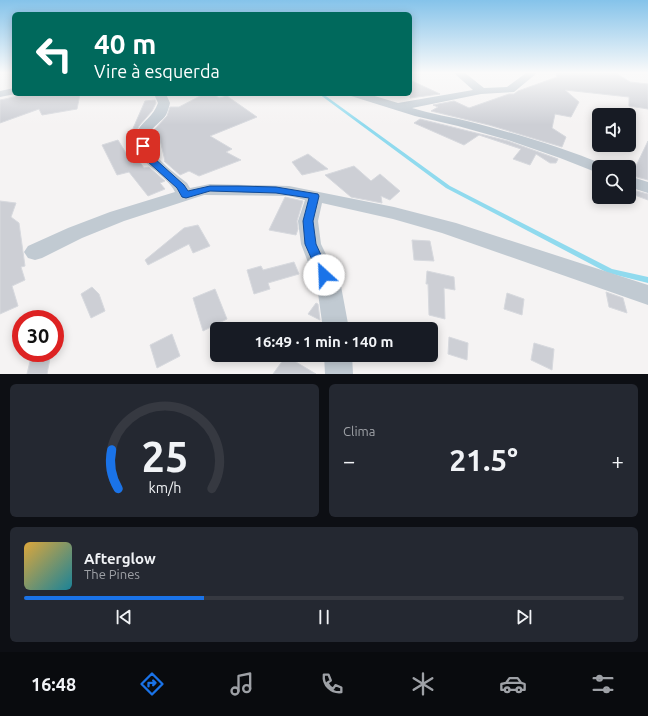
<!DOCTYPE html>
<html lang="pt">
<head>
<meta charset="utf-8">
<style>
	body { margin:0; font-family:Ubuntu,sans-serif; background:#242831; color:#f1f3f6; height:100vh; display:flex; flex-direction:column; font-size:15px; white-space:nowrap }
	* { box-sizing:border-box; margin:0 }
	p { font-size:13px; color:#9ea1a6 }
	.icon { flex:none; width:22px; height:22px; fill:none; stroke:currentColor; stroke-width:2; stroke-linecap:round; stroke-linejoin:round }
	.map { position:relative; height:374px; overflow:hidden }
	.drawer { display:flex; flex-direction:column; gap:10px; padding:10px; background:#0d0f14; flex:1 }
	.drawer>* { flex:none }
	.banner { position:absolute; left:12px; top:12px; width:400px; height:84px; border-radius:6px; box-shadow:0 2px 10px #0003; background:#00695c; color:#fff; overflow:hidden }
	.controls { position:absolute; left:592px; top:108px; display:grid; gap:8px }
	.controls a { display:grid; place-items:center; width:44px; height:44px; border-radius:6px; background:#171b24; box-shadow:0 2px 10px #0003; font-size:20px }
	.speed { position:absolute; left:12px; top:310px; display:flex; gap:8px; font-size:20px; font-weight:700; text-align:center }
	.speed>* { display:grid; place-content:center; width:52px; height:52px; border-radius:50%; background:#171b24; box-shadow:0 2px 10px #0003; line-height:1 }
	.speed .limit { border:6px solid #d22; background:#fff; color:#111 }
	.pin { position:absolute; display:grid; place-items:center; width:34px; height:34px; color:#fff; margin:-17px; border-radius:8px; box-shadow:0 2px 6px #0006 }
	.me { position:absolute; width:44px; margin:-22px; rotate:335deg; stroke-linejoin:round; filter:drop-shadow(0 0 3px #0008) }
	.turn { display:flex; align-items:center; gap:14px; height:84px; padding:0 16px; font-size:18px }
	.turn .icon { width:52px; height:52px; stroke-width:2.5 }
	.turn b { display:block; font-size:28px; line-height:34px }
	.big { font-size:30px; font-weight:600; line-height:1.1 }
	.drawer .tile { flex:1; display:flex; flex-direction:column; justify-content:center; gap:6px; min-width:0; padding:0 14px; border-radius:6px; background:#242831 }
	.drawer .dial { align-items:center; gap:0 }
	.dial svg { height:104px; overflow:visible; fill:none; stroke:#363941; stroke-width:7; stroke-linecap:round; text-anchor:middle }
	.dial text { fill:#f1f3f6; stroke:none }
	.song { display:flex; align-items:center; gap:12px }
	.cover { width:48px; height:48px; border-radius:6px; background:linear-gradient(135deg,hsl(40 70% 55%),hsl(190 70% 35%)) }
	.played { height:4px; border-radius:2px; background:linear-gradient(90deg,#1a73e8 30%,#363941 30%) }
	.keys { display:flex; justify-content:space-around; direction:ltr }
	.heat { display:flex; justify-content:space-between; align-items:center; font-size:22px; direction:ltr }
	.drawer .tiles { flex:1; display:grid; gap:10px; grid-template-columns:1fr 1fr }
	.tile:last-child { grid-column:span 2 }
	.trip { position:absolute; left:210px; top:322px; width:228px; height:40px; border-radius:6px; background:#171b24; box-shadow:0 2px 10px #0003; font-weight:600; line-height:40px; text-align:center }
	.tab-bar { display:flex; height:64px; justify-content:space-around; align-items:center; background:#090b0e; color:#9ea1a6 }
	.tab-bar .icon { width:28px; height:28px }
	.tab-bar .on { color:#1a73e8 }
	.tab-bar b { font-size:18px; color:#f1f3f6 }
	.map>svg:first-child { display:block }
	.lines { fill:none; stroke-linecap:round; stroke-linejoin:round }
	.stream { fill:#90daee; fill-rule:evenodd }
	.building { fill:#cdcfd5; stroke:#d7d9de }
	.minor { fill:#c1cad2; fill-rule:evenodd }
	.route { fill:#1a73e8; stroke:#114b97 }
</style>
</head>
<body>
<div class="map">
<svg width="648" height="374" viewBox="0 0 648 374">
	<rect width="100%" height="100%" fill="#f5f3f3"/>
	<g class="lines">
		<polygon class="stream" points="319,94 323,94 450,186 612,269 648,277 648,283 608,273 446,188"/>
	</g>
	<g class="building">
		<polygon points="556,73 616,73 630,82 648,84 648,109 629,106 629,97 565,90 579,102 571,117 555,114 552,128 566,137 562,147 489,125 431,111 438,107 433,105 454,101 469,108 509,94 514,94 518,91 557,77"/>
		<polygon points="410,80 440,94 410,98"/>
		<polygon points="28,94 80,94 77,109 42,115 39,109 0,123 0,100"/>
		<polygon points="204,94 213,94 219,98 227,96 257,117 210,136 232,149 226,152 241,160 199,176 189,171 180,175 164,161 165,161 158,131 153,131 167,116 170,107 179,107"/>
		<polygon points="155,100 156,103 152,111 139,126 136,133 131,133 145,101"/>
		<polygon points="420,119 508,141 558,159 556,163 550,163 536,154 530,165 513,159 521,149 479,135 464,145 414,123"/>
		<polygon points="118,140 132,163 139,161 144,168 149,167 165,181 160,183 165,189 148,196 129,172 117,175 102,145"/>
		<polygon points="648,141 648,180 629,175 629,165 635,168"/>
		<polygon points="308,154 328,169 302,175 292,162"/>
		<polygon points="354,166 371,181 380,174 400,191 390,200 381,196 382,203 351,197 325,175"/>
		<polygon points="629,189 648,194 648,200 629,193"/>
		<polygon points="285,197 303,201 297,221 298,229 296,235 269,230"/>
		<polygon points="0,201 16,203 11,217 19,223 25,266 21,267 25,280 12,286 18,306 0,314"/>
		<polygon points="198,225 210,246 193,253 189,244 148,265 145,260 184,228"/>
		<polygon points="412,240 430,241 434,261 414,260"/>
		<polygon points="294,262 299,274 268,283 270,289 254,294 247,270 261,266 263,270"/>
		<polygon points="427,271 454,277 455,290 444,288 445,319 429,315 428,284 426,284"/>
		<polygon points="92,287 99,294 105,311 91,318 81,294"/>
		<polygon points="215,289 227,319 203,331 193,298"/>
		<polygon points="606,292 623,298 627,313 609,307"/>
		<polygon points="507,293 524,299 522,315 504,309"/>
		<polygon points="316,303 318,304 320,320 308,314"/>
		<polygon points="172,334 180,356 157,368 150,345"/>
		<polygon points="449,337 468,343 467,360 448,354"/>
		<polygon points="534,343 554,349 552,370 531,360"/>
		<polygon points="45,353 51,353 47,374 27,374 31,357"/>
		<polygon points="286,356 316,374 273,374"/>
	</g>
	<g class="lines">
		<g class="minor">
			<path d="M454,73H465L484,88L507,87L526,73H537L514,92L481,94L412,108C431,114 452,117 471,122C517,134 561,147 605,165L606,167H599V173L593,171L560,158L508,140L458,126L415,116L351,96L349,94H368L398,103L473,90Z"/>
			<polygon points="14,88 15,94 0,97 0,91"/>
			<path d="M154,94H166L170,103C169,107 168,111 166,115C162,121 155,125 151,131C140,150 175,173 187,183L190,188L210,184L289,186L394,207L456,223L648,285V305L442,233L393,219L322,203L318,221L321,244L341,286L349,329H323L317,286L301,244L298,221L305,200L289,196L204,195L124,221L82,238L42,258L35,260L28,258L24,252L28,246L68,228L110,212L175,192C166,172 124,159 138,130C144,120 153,117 158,103Z"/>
			<polygon points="629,176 648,182 648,193 629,187"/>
			<polygon points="324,355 352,355 353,374 325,374"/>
		</g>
	</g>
	<linearGradient id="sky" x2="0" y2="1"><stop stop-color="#85c3ea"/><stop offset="0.58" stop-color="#fafafa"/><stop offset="1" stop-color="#fafafa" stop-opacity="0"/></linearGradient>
	<rect width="648" height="125" fill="url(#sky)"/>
	<polygon class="route" points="143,143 146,144 154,158 184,185 188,191 210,186 238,186 276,187 318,194 319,196 313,221 316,244 330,275 329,278 324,280 320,278 305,244 303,221 309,198 276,193 210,191 186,198 182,197 177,188 147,161 139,146"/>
</svg>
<div class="controls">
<a><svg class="icon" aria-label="sound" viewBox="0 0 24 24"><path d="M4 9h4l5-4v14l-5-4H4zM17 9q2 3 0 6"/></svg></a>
<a><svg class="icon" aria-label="search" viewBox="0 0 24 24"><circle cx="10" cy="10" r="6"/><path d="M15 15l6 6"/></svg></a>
</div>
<div class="speed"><div class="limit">30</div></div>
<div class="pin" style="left:143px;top:146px;background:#d93025"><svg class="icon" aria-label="arrive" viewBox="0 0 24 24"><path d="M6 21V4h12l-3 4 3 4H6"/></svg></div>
<svg class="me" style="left:324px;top:275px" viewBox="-20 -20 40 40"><circle r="19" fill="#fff"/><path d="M0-13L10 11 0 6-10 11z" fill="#1a73e8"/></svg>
<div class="trip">16:49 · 1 min · 140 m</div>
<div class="banner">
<div class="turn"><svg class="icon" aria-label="left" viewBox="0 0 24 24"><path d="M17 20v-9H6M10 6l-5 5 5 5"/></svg><div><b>40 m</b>Vire à esquerda</div></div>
</div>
</div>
<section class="drawer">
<div class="tiles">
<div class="tile dial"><svg viewBox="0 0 100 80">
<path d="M14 69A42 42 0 1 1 86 69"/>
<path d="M14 69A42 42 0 0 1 9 39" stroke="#1a73e8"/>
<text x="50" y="56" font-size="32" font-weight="700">25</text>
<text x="50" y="72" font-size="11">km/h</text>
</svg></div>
<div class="tile"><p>Clima</p>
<div class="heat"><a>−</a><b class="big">21.5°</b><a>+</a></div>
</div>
<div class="tile">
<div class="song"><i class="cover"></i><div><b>Afterglow</b><p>The Pines</p></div></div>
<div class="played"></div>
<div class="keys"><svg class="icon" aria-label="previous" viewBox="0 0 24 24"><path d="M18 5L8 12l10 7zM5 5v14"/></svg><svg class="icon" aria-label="pause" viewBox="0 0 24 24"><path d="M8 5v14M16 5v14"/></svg><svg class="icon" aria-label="next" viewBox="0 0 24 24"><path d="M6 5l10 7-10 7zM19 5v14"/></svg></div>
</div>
</div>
</section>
<nav class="tab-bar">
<b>16:48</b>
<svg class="icon on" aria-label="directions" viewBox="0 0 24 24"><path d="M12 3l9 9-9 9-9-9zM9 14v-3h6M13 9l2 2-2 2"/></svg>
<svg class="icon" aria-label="music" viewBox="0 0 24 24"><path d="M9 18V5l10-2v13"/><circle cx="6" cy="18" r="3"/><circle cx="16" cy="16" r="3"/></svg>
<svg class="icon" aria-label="phone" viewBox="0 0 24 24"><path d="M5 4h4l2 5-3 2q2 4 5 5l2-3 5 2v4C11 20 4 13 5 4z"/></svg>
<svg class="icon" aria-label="climate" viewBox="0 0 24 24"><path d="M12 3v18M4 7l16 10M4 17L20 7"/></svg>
<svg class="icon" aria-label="car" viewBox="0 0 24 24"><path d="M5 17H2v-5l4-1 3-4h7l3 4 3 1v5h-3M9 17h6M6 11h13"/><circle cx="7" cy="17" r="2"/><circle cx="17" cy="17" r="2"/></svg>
<svg class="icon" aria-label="filters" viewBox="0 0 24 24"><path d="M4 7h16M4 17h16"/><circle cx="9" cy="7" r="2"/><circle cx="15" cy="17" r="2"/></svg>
</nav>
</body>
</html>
